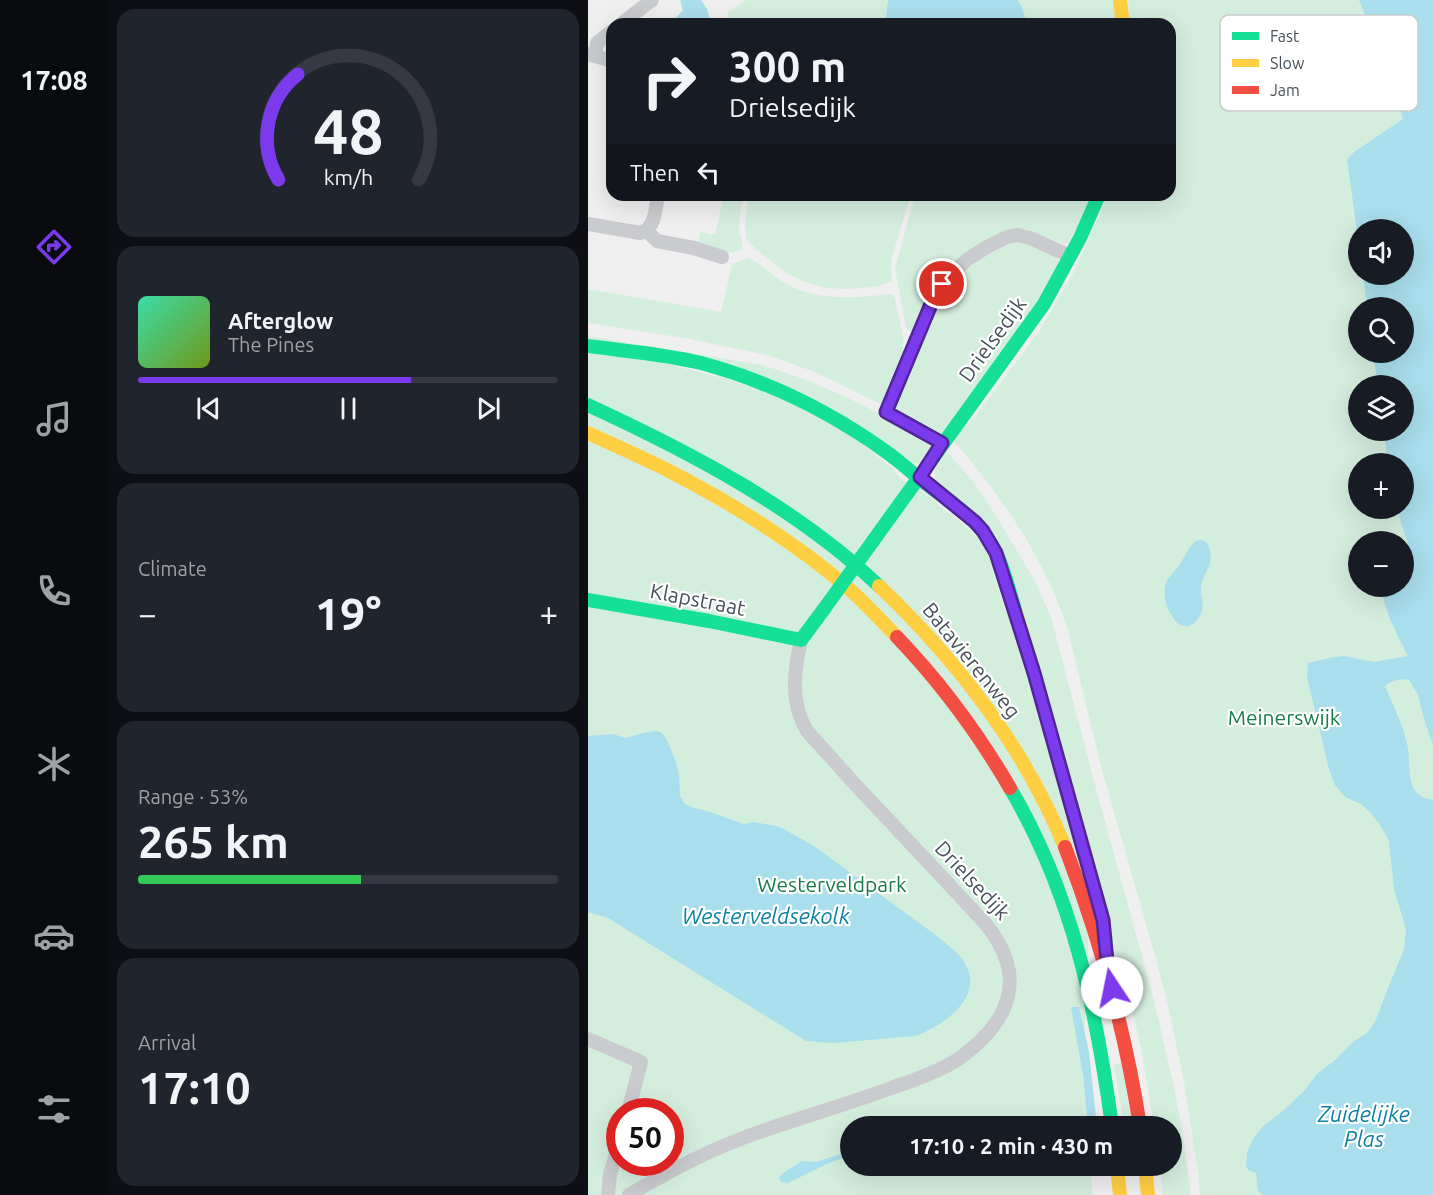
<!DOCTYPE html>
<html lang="en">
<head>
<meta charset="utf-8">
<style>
	body { margin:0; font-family:Ubuntu,sans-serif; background:#20242c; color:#f1f3f6; height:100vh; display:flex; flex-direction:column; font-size:22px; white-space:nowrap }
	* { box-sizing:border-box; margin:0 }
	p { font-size:20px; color:#9ea1a6 }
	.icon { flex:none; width:33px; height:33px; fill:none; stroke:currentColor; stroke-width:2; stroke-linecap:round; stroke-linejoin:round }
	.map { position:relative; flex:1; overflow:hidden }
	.side { display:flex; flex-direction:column; gap:9px; padding:9px; background:#0d0f14; width:480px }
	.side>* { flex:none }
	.top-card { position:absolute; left:18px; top:18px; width:570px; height:183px; border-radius:18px; box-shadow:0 6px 24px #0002; background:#171b24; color:#f1f3f6; overflow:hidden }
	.controls { position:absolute; left:760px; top:219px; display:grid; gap:12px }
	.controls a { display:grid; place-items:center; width:66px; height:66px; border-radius:50%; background:#171b24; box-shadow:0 6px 24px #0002; font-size:30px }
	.speed { position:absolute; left:18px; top:1098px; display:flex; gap:12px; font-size:30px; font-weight:700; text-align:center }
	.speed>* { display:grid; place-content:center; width:78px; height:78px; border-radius:50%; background:#171b24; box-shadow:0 6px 24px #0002; line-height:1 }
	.speed .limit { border:9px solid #d22; background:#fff; color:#111 }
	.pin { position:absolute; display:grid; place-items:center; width:51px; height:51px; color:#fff; margin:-26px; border:3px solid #fff; border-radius:50%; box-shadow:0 2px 6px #0007 }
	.me { position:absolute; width:66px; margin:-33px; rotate:349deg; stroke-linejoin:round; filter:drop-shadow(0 0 4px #0008) }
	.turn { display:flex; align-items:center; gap:21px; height:126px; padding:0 24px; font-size:27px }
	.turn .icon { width:78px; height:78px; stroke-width:2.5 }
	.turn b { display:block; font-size:42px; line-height:51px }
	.then { display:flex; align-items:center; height:57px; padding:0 24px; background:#0003; gap:12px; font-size:22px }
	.big { font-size:45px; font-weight:600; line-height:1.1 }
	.side .tile { flex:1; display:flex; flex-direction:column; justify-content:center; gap:9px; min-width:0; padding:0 21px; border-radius:18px; background:#20242c }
	.side .dial { align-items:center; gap:0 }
	.dial svg { height:156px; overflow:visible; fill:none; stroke:#363941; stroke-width:7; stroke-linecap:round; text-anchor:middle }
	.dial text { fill:#f1f3f6; stroke:none }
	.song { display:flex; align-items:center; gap:18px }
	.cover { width:72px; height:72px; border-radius:9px; background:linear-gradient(135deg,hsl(160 70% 55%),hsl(80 70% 35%)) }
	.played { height:6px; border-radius:3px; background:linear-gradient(90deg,#7c3aed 65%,#363941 65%) }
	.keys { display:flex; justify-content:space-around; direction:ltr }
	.heat { display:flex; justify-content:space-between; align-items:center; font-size:33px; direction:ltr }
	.charge { height:9px; border-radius:4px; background:linear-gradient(90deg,#34c759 53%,#363941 0) }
	.trip { position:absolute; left:252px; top:1116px; width:342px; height:60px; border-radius:30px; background:#171b24; box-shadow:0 6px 24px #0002; font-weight:600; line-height:60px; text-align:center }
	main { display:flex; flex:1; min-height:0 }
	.tab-bar { display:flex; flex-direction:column; width:108px; justify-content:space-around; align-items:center; background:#090b0e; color:#9ea1a6 }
	.tab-bar .icon { width:42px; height:42px }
	.tab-bar .active { color:#7c3aed }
	.tab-bar b { font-size:27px; color:#f1f3f6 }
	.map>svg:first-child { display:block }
	.green { fill:#d4eede; fill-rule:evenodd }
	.water { fill:#a9deec }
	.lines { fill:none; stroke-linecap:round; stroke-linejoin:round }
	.street { stroke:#c9cbce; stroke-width:14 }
	.fast { stroke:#16e098; stroke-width:14 }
	.slow { stroke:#ffcf43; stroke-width:14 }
	.jam { stroke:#f24e42; stroke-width:14 }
	.fast-bridge { stroke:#16e098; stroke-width:14 }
	.route-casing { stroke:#51269a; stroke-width:15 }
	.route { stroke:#7c3aed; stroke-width:10 }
	.labels { text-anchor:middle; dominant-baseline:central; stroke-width:4.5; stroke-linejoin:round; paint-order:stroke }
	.street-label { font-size:21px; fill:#47525c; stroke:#fff }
	.park-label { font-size:21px; fill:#187d4a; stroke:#fff }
	.water-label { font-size:22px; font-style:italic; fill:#0d81a0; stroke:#fff }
	.key { fill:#fff; stroke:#c8cbce; stroke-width:1.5 }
	.key-label { font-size:16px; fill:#47525c }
</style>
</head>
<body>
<main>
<nav class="tab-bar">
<b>17:08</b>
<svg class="icon active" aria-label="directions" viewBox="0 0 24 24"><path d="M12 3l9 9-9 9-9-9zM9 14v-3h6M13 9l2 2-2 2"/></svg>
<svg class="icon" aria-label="music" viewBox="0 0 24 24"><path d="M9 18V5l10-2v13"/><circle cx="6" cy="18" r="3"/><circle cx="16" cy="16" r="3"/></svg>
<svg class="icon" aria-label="phone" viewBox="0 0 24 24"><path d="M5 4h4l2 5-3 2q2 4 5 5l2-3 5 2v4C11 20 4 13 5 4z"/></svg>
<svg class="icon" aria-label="climate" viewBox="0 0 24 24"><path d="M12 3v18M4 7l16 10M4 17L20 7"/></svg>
<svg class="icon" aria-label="car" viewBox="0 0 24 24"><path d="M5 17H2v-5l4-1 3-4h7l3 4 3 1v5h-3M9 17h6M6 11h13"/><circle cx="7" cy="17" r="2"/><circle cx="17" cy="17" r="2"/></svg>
<svg class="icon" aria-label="filters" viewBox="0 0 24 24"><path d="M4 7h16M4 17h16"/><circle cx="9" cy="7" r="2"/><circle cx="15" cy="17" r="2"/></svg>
</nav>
<section class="side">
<div class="tile dial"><svg viewBox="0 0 100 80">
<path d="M14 69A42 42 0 1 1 86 69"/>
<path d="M14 69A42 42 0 0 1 24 15" stroke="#7c3aed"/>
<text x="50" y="56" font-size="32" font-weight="700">48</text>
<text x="50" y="72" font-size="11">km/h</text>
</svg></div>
<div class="tile">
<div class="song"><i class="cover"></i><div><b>Afterglow</b><p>The Pines</p></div></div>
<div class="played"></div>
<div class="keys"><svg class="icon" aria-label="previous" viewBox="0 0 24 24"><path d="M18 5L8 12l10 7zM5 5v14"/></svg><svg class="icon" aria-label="pause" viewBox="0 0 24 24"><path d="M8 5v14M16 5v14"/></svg><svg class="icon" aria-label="next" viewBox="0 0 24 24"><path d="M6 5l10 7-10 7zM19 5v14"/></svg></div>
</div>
<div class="tile"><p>Climate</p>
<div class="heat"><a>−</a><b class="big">19°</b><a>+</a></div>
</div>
<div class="tile"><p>Range · 53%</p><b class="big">265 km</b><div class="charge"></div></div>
<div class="tile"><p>Arrival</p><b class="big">17:10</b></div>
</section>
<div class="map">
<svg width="845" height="1195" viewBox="0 0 845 1195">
	<rect width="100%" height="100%" fill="#f0efef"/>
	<g class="green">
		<polygon points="158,0 300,0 297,24 140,24 140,12"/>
		<polygon points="430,0 528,0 530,24 439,24 433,5"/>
		<path d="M540,0H845V1195H612L610,1172L596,1082L581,1010L569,963L515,774L479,627C455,556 413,495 364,439L387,417L452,330L487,270L520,195H582V24H542ZM771,230H816V274H771ZM771,308H816V352H771ZM771,386H816V430H771ZM771,464H816V508H771ZM771,542H816V586H771Z"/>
		<path d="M136,195H155C154,206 151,217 151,228C151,234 156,242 154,247C149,258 122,249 113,248L110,244L112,232L127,235Z"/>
		<path d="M161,195H323L303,260L304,281C294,287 283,287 272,288C234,292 206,282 178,257C171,251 163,246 158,238L157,218Z"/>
		<polygon points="327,195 499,195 500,208 480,243 474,243 444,232 431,229 423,229 391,246 324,332 320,330 318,327 307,269"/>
		<path d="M427,242C439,243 472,251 471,266C471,269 469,272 468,275L355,433L347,431L308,412L307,403L345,316L355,297L375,272L394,258L421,244Z"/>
		<path d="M160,258C173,262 183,275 195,282C229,302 265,298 302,294L306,295C310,315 319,340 314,361C312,374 301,393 296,406L227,372L179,355L102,339L0,323V289L133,312L144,264Z"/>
		<path d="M0,336L174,365C189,370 204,374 218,380C260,396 299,418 339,438L344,445L333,463L324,464L200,390L0,343Z"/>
		<path d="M0,352L71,362L139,379L189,396L255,430L306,469L310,477L345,499L359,512L365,515L398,545L412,594L441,676L502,901L495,1074L500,1126H262V1166H503L504,1195H0ZM32,1112H82V1162H32Z"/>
		<path d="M360,453L384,480L407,514L447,581L463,617L506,781L566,1000L586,1087L595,1135L603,1195H575L572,1166H584V1126H566L553,1048L544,1009L414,554L348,483C345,472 348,465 354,455Z"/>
		<polygon points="534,1063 544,1126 536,1126 526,1065"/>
	</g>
	<g class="water">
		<polygon points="92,0 113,0 119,9 123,24 87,24 85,21 95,10"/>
		<polygon points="300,0 430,0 433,5 439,24 297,24"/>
		<path d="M771,0H845V745L837,722L830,695L821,680C812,678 805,680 797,686C805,706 816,726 820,748C822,760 820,779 826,789C831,797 837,798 845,800V1195H675L670,1191L668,1173L660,1170L658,1165L659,1152L665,1139L674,1127L695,1111L717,1090L728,1075L747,1060L766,1041L778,1034L787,1022L802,983L816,950L818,929L806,889L801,841L794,828L783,813L773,804L757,797L747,785L741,769L719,677L720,663L746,657L756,656L786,662L820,656C809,634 796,611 793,587L816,586V558L823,554L809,509L816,508V464L800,463L796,431L816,430V386L790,385L785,353L816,352V308L779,307L775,275L816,274V230H771V246L759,159L766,152L815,119L800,75Z"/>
		<path d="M611,540C616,540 619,542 621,547C627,565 615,572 613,587C612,600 620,609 608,621C604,625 601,627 596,626C582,623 573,595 578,583C580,577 586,573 589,568C595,561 598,552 604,545C607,541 606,542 611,540Z"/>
		<path d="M68,731L73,732L79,740L88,762L91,775L92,796L96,803L103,807L122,812L156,824L166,822L192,827L226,846L349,936C358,944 370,952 376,962C398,997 356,1025 328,1036L246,1043L218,1041L20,918L0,912V736L25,734L38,738L55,733Z"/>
		<polygon points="483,1007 491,1007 501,1052 509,1126 500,1126 495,1075"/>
		<polygon points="262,1151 262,1156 241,1163 200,1183 193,1182 191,1178 195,1173 214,1161 228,1162"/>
	</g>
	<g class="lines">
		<g class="street">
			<polyline points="33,24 64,0"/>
			<polyline points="0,54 24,61"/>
			<polyline points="7,55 9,43 24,31"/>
			<path d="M0,224L52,233C68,228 67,210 70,195"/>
			<polyline points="59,231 69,241 106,248 134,257"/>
			<polyline points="355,443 298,412 344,302 354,284 366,271 380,259 399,247 419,237 430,235 442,238 482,256"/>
			<polyline points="0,1039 53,1062 40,1112"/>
			<polyline points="20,1195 22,1174 32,1141"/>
			<path d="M41,1195C78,1173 115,1153 155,1138C205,1119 256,1106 306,1087C327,1080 350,1072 369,1060C423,1022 441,977 397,923L265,782L219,731C202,703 206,671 213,640"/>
		</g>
		<g class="fast">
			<path d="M0,346C37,351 76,354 113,363C180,381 241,411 297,451C310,460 321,470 333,480C355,497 386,516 401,540C415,562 420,588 428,613"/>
			<path d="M0,405C102,452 209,508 291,586"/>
			<polyline points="285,541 456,304 492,238 511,195"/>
			<polyline points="0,600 121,621 213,640 236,609"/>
			<path d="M422,788C484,893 508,1007 524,1126"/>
		</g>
		<g class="slow">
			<polyline points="532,0 535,24"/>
			<path d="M0,433C28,446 56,458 83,472C143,503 209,544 260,588C277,603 293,620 309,637"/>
			<path d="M291,586C369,660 436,747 477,847"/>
			<polyline points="428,613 446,673 516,922"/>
			<polyline points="529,1166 532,1195"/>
			<polyline points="557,1166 560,1195"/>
		</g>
		<g class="jam">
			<path d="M309,637C353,683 390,733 422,788"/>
			<path d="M477,847C512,938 537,1030 552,1126"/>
		</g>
		<polyline class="fast-bridge" points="236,609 285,541"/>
	</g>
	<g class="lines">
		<g class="route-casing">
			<polyline id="route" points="354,284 344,302 298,412 354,443 332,477 387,522 395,531 408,553 446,673 515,920 520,971 524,988"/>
		</g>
		<use href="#route" class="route"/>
	</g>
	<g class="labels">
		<g class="street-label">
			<text transform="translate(404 339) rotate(-54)">Drielsedijk</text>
			<text transform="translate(110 599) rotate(11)">Klapstraat</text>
			<text transform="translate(384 660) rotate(51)">Batavierenweg</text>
			<text transform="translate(385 880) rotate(47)">Drielsedijk</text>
		</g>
		<g class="park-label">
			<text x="696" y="717">Meinerswijk</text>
			<text x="244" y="884">Westerveldpark</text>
		</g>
		<g class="water-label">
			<text x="178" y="915">Westerveldsekolk</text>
			<text x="776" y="1113">Zuidelijke<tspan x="776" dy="25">Plas</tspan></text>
		</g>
	</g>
	<rect x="632" y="15" width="198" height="96" rx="9" class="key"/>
	<rect x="644" y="32" width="27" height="8" fill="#16e098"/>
	<rect x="644" y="59" width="27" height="8" fill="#ffcf43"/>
	<rect x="644" y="86" width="27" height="8" fill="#f24e42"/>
	<g class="key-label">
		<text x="682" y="42">Fast</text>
		<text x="682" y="69">Slow</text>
		<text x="682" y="96">Jam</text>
	</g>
</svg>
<div class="controls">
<a><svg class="icon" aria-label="sound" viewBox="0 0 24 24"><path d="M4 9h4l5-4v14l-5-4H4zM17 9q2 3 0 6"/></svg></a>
<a><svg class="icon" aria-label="search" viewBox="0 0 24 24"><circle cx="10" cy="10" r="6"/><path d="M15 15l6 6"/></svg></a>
<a><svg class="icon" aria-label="layers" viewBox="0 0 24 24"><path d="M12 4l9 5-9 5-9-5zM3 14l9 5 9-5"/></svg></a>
<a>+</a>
<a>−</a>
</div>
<div class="speed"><div class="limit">50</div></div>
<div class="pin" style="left:354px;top:284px;background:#d93025"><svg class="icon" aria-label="arrive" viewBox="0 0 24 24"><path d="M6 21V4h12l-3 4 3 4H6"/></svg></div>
<svg class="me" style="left:524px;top:988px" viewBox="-20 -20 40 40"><circle r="19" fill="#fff"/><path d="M0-13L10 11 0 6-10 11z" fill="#7c3aed"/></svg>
<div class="trip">17:10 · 2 min · 430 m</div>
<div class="top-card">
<div class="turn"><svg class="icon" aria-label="right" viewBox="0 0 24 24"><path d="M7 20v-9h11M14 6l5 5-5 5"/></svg><div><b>300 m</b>Drielsedijk</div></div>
<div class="then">Then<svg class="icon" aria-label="left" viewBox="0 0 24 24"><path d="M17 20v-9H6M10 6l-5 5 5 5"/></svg></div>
</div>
</div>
</main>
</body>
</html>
